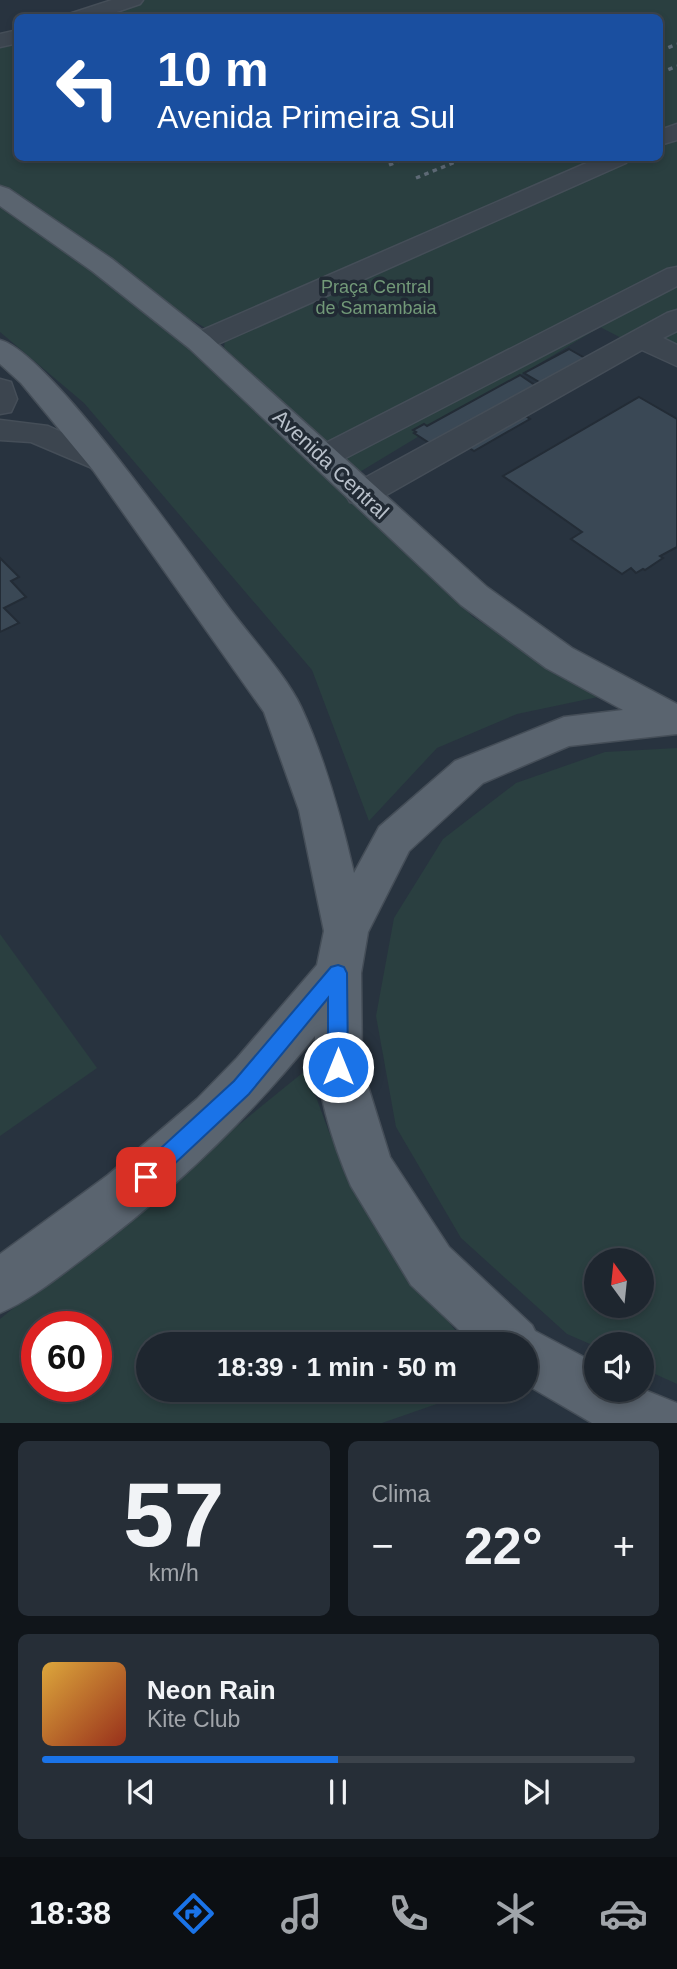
<!DOCTYPE html>
<html lang="pt">
<head>
<meta charset="utf-8">
<style>
	body { margin:0; font-family:Helvetica,sans-serif; background:#262e37; color:#f1f3f6; height:100vh; display:flex; flex-direction:column; font-size:26px; white-space:nowrap }
	* { box-sizing:border-box; margin:0 }
	p { font-size:23px; color:#a1a5aa }
	.icon { flex:none; width:38px; height:38px; fill:none; stroke:currentColor; stroke-width:2; stroke-linecap:round; stroke-linejoin:round }
	.map { position:relative; height:1423px; overflow:hidden }
	.drawer { display:flex; flex-direction:column; gap:18px; padding:18px; background:#10151a; flex:1 }
	.drawer>* { flex:none }
	.banner { position:absolute; left:14px; top:14px; width:649px; height:147px; border-radius:10px; box-shadow:0 4px 10px #0003,0 0 0 2px #3c434b; background:#1a4fa0; color:#fff; overflow:hidden }
	.needle { width:46px; rotate:345deg }
	.buttons { position:absolute; left:584px; top:1248px; display:grid; gap:14px }
	.buttons a { display:grid; place-items:center; width:70px; height:70px; border-radius:50%; background:#1e262f; box-shadow:0 4px 10px #0003,0 0 0 2px #3c434b; font-size:35px }
	.speed { position:absolute; left:21px; top:1311px; display:flex; gap:14px; font-size:35px; font-weight:700; text-align:center }
	.speed>* { display:grid; place-content:center; width:91px; height:91px; border-radius:50%; background:#1e262f; box-shadow:0 4px 10px #0003,0 0 0 2px #3c434b; line-height:1 }
	.speed .limit { border:10px solid #d22; background:#fff; color:#111 }
	.pin { position:absolute; display:grid; place-items:center; width:60px; height:60px; color:#fff; margin:-30px; border-radius:14px; box-shadow:0 4px 10px #0006 }
	.me { position:absolute; width:77px; margin:-38px; rotate:0deg; stroke-linejoin:round; filter:drop-shadow(0 0 5px #0008) }
	.turn { display:flex; align-items:center; gap:24px; height:147px; padding:0 28px; font-size:32px }
	.turn .icon { width:91px; height:91px; stroke-width:2.5 }
	.turn b { display:block; font-size:49px; line-height:60px }
	.big { font-size:52px; font-weight:800; line-height:1.1 }
	.drawer .tile { flex:1; display:flex; flex-direction:column; justify-content:center; gap:10px; min-width:0; padding:0 24px; border-radius:10px; background:#262e37 }
	.drawer .dial { align-items:center; gap:0 }
	.dial b { font-size:91px; line-height:1 }
	.song { display:flex; align-items:center; gap:21px }
	.cover { width:84px; height:84px; border-radius:10px; background:linear-gradient(135deg,hsl(40 70% 55%),hsl(10 70% 35%)) }
	.played { height:7px; border-radius:4px; background:linear-gradient(90deg,#1a73e8 50%,#3c434b 50%) }
	.keys { display:flex; justify-content:space-around; direction:ltr }
	.heat { display:flex; justify-content:space-between; align-items:center; font-size:38px; direction:ltr }
	.drawer .tiles { flex:1; display:grid; gap:18px; grid-template-columns:1fr 1fr }
	.tile:last-child { grid-column:span 2 }
	.trip { position:absolute; left:136px; top:1332px; width:402px; height:70px; border-radius:35px; background:#1e262f; box-shadow:0 4px 10px #0003,0 0 0 2px #3c434b; font-weight:800; line-height:70px; text-align:center }
	.tabs { display:flex; height:112px; justify-content:space-around; align-items:center; background:#0c0f13; color:#a1a5aa }
	.tabs .icon { width:49px; height:49px }
	.tabs .on { color:#1a73e8 }
	.tabs b { font-size:32px; color:#f1f3f6 }
	.map>svg:first-child { display:block }
	.green { fill:#2a3f40; fill-rule:evenodd }
	.building { fill:#3a4855; stroke:#232c36; stroke-width:2 }
	.lines { fill:none; stroke-linecap:round; stroke-linejoin:round }
	.minor-casing { stroke:#454e58; stroke-width:3 }
	.major-casing { stroke:#454e58; stroke-width:3 }
	.minor { fill:#3c454f; fill-rule:evenodd }
	.major { fill:#5a646f; fill-rule:evenodd }
	.rail { stroke:#5e6a76; stroke-width:3.5; stroke-dasharray:4.5 4.5; stroke-linecap:butt }
	.route { fill:#1a73e8; stroke:#114b97; stroke-width:2 }
	.labels { text-anchor:middle; dominant-baseline:central; stroke-width:7; stroke-linejoin:round; paint-order:stroke }
	.far-park-label { font-size:18px; fill:#729978; stroke:#212a34 }
	.street-label { font-size:21px; fill:#b8c0ca; stroke:#212a34 }
</style>
</head>
<body>
<div class="map">
<svg width="677" height="1423" viewBox="0 0 677 1423">
	<rect width="100%" height="100%" fill="#28333f"/>
	<g class="green">
		<polygon points="131,0 677,0 677,355 666,361 600,327 358,473 224,348 225,339 188,318 171,313 0,188 0,42 17,36 18,158 660,158 660,18 76,17"/>
		<polygon points="0,201 179,333 282,428 473,617 598,697 517,714 437,748 369,821 312,670 84,403 0,332"/>
		<path d="M677,748V1384L642,1368V1344H597V1347L567,1334L461,1238L396,1127L376,1016L394,918L443,839L516,783L605,752ZM642,1260V1306H597V1260Z"/>
		<polygon points="0,934 97,1068 0,1136"/>
		<path d="M306,1070L329,1132L375,1227L466,1344H149V1390H477L382,1423H0V1319ZM37,1326H96V1386H37Z"/>
	</g>
	<g class="building">
		<polygon points="569,349 590,361 546,386 524,373"/>
		<polygon points="520,375 539,388 434,446 414,433 416,432 413,430 424,424 427,426"/>
		<polygon points="639,397 677,419 677,547 660,556 663,558 645,570 643,569 636,573 631,568 622,574 571,539 582,532 503,476"/>
		<polygon points="512,407 530,419 474,451 456,439"/>
		<polygon points="0,558 19,577 11,581 26,597 4,608 19,623 0,632"/>
	</g>
	<g class="lines">
		<g class="minor-casing">
			<g id="minor">
				<polygon points="112,0 143,0 140,4 99,18 66,18 69,14"/>
				<polygon points="18,30 18,43 0,47 0,34"/>
				<polygon points="677,124 677,140 660,145 660,130"/>
				<polygon points="598,158 629,158 626,163 209,348 199,351 189,348 184,342 189,336"/>
				<polygon points="677,267 677,286 334,464 323,467 312,464 307,457 312,450 667,269"/>
				<polygon points="677,310 677,331 663,338 677,345 677,366 642,350 374,502 362,505 350,502 345,494 350,486 667,313"/>
				<polygon points="0,379 11,382 17,399 11,412 0,414"/>
				<polygon points="0,420 48,426 115,456 120,463 115,470 104,473 31,442 0,440"/>
			</g>
		</g>
		<g class="major-casing">
			<path id="major" d="M0,186L9,189L112,259L209,336L487,587L572,648L677,704V734L569,746L483,783L409,851L368,932L361,973L362,1067L390,1157L449,1247L532,1325L535,1331L597,1364V1390L642,1389L677,1403V1423H592L527,1385V1344H474L411,1285L351,1186C332,1142 314,1084 315,1036C248,1119 174,1190 89,1254C61,1275 32,1299 0,1313V1254L108,1175L197,1099L237,1058L317,965L324,931L299,810L264,712L93,470L21,383L0,364V340C49,352 192,558 229,608C250,636 287,677 301,707C325,759 341,817 354,873L379,827L455,761L564,717L623,710L546,668L461,605L189,348L92,271L0,206Z"/>
		</g>
		<use href="#minor" class="minor"/>
		<use href="#major" class="major"/>
		<g class="rail">
			<polyline points="660,51 677,44"/>
			<polyline points="660,73 677,66"/>
			<polyline points="389,165 406,158"/>
			<polyline points="416,178 465,158"/>
		</g>
	</g>
	<polygon class="route" points="338,965 344,967 347,973 348,1067 345,1074 338,1076 331,1074 328,1067 328,998 249,1094 153,1184 146,1187 138,1184 135,1177 138,1169 234,1081 331,967"/>
	<g class="labels">
		<g class="far-park-label">
			<text x="376" y="287">Praça Central<tspan x="376" dy="21">de Samambaia</tspan></text>
		</g>
		<g class="street-label">
			<text transform="translate(331 464) rotate(43)">Avenida Central</text>
		</g>
	</g>
</svg>
<div class="buttons">
<a><svg class="needle" viewBox="-14 -14 28 28"><path d="M0-13l5 13h-10z" fill="#e53935"/><path d="M0 13l5-13h-10z" fill="#a1a5aa"/></svg></a>
<a><svg class="icon" aria-label="sound" viewBox="0 0 24 24"><path d="M4 9h4l5-4v14l-5-4H4zM17 9q2 3 0 6"/></svg></a>
</div>
<div class="speed"><div class="limit">60</div></div>
<div class="pin" style="left:146px;top:1177px;background:#d93025"><svg class="icon" aria-label="arrive" viewBox="0 0 24 24"><path d="M6 21V4h12l-3 4 3 4H6"/></svg></div>
<svg class="me" style="left:338px;top:1067px" viewBox="-20 -20 40 40"><circle r="17" fill="#1a73e8" stroke="#fff" stroke-width="3"/><path d="M0-11L8 9 0 5-8 9z" fill="#fff"/></svg>
<div class="trip">18:39 · 1 min · 50 m</div>
<div class="banner">
<div class="turn"><svg class="icon" aria-label="left" viewBox="0 0 24 24"><path d="M17 20v-9H6M10 6l-5 5 5 5"/></svg><div><b>10 m</b>Avenida Primeira Sul</div></div>
</div>
</div>
<section class="drawer">
<div class="tiles">
<div class="tile dial"><b>57</b><p>km/h</p></div>
<div class="tile"><p>Clima</p>
<div class="heat"><a>−</a><b class="big">22°</b><a>+</a></div>
</div>
<div class="tile">
<div class="song"><i class="cover"></i><div><b>Neon Rain</b><p>Kite Club</p></div></div>
<div class="played"></div>
<div class="keys"><svg class="icon" aria-label="previous" viewBox="0 0 24 24"><path d="M18 5L8 12l10 7zM5 5v14"/></svg><svg class="icon" aria-label="pause" viewBox="0 0 24 24"><path d="M8 5v14M16 5v14"/></svg><svg class="icon" aria-label="next" viewBox="0 0 24 24"><path d="M6 5l10 7-10 7zM19 5v14"/></svg></div>
</div>
</div>
</section>
<nav class="tabs">
<b>18:38</b>
<svg class="icon on" aria-label="directions" viewBox="0 0 24 24"><path d="M12 3l9 9-9 9-9-9zM9 14v-3h6M13 9l2 2-2 2"/></svg>
<svg class="icon" aria-label="music" viewBox="0 0 24 24"><path d="M9 18V5l10-2v13"/><circle cx="6" cy="18" r="3"/><circle cx="16" cy="16" r="3"/></svg>
<svg class="icon" aria-label="phone" viewBox="0 0 24 24"><path d="M5 4h4l2 5-3 2q2 4 5 5l2-3 5 2v4C11 20 4 13 5 4z"/></svg>
<svg class="icon" aria-label="climate" viewBox="0 0 24 24"><path d="M12 3v18M4 7l16 10M4 17L20 7"/></svg>
<svg class="icon" aria-label="car" viewBox="0 0 24 24"><path d="M5 17H2v-5l4-1 3-4h7l3 4 3 1v5h-3M9 17h6M6 11h13"/><circle cx="7" cy="17" r="2"/><circle cx="17" cy="17" r="2"/></svg>
</nav>
</body>
</html>
